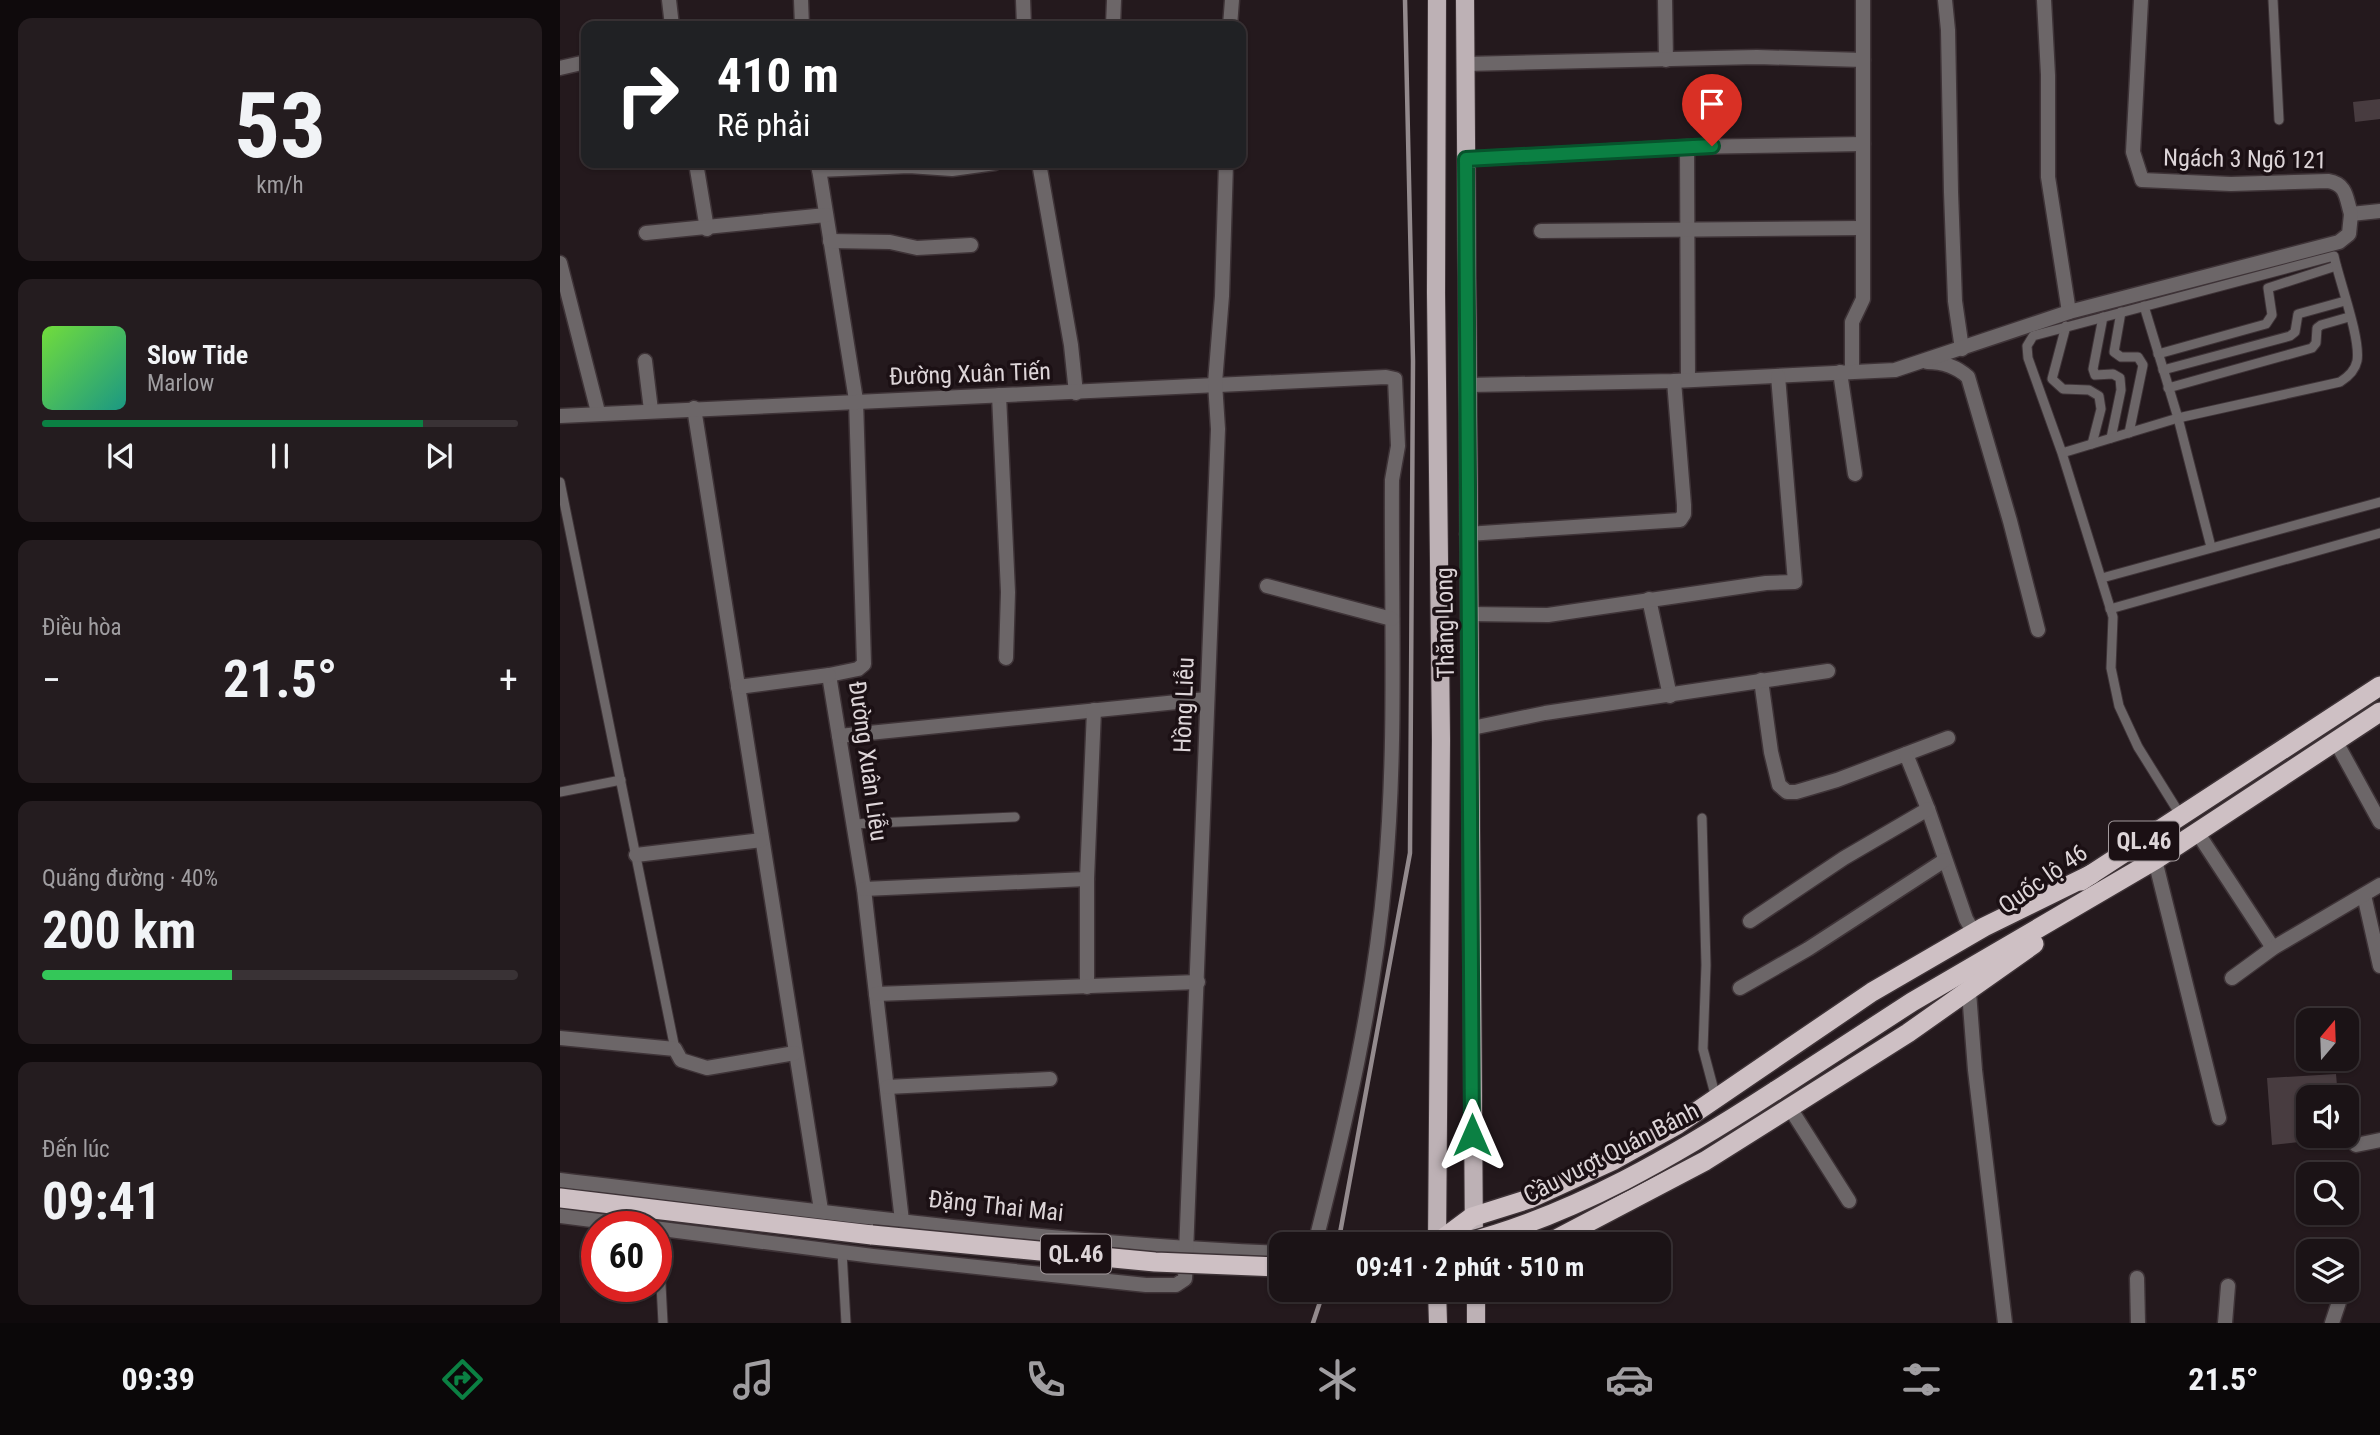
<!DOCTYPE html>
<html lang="vi">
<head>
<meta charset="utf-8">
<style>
	body { margin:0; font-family:"Roboto Condensed",sans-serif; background:#241c1f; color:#f1f3f6; height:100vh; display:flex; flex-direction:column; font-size:26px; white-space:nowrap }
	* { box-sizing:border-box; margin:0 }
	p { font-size:23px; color:#a09ea1 }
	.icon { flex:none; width:38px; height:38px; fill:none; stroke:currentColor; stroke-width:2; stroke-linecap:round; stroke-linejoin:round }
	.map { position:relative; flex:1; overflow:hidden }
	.details { display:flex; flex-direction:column; gap:18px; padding:18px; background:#0f0a0c; width:560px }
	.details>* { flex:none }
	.hud { position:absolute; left:21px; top:21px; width:665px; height:147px; border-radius:14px; box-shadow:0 2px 5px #0004,0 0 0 2px #393235; background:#202124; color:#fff; overflow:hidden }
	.needle { width:46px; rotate:19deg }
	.fabs { position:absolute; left:1736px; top:1008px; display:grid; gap:14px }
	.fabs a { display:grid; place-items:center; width:63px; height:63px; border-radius:14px; background:#1b1316; box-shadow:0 2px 5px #0004,0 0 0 2px #393235; font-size:35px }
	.speed { position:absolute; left:21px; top:1211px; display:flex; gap:14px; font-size:35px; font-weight:700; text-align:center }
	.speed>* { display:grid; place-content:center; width:91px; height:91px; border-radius:50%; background:#1b1316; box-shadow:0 2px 5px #0004,0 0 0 2px #393235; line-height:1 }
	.speed .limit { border:10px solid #d22; background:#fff; color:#111 }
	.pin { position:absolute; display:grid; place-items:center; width:60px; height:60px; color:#fff; margin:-72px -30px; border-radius:50% 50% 50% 0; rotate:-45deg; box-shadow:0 0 7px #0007 }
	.pin .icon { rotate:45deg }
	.me { position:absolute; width:77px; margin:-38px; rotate:0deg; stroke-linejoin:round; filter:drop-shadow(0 0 5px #0008) }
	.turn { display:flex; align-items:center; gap:24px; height:147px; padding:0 21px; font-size:32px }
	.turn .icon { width:91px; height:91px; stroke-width:2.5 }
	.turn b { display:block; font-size:49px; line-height:60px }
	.big { font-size:52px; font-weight:700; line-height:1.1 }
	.details .widget { flex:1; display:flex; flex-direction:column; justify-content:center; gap:10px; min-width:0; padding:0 24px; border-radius:14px; background:#241c1f }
	.details .dial { align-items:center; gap:0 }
	.dial b { font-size:91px; line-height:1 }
	.song { display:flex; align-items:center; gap:21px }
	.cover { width:84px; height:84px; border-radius:10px; background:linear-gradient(135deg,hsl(100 70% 55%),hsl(170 70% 35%)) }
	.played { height:7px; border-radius:4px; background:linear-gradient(90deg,#0b8043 80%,#393235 80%) }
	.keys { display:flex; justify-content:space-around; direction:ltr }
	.heat { display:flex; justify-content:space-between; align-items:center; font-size:38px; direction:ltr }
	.charge { height:10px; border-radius:5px; background:linear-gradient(90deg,#34c759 40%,#393235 0) }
	.trip { position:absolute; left:709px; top:1232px; width:402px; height:70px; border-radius:14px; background:#1b1316; box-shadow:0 2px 5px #0004,0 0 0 2px #393235; font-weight:700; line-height:70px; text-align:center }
	.tab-bar { display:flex; height:112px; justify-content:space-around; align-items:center; background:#0b0809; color:#a09ea1 }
	.tab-bar .icon { width:49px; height:49px }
	.tab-bar .on { color:#0b8043 }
	.tab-bar b { font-size:32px; color:#f1f3f6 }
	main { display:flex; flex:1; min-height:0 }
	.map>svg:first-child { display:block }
	.building { fill:#483c40 }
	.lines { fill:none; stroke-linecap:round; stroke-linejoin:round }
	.service-casing { stroke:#3e3337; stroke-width:11 }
	.minor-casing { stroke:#3e3337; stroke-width:17 }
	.tertiary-casing { stroke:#3e3337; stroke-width:17 }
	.primary-casing { stroke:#3e3337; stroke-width:20 }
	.trunk-casing { stroke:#3e3337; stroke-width:22 }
	.service { stroke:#6c6668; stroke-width:9 }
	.minor { stroke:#6c6668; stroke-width:14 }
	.tertiary { stroke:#6c6668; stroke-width:14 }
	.primary { stroke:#bdb1b5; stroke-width:18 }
	.trunk { stroke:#cec0c4; stroke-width:19 }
	.rail { stroke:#938a8d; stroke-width:4.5 }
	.trunk-bridge-casing { stroke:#3e3337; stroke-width:22; stroke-linecap:butt }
	.trunk-bridge { stroke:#cec0c4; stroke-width:19 }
	.route-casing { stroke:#07532c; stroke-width:18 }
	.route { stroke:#0b8043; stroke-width:12 }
	.labels { text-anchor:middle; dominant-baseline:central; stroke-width:7; stroke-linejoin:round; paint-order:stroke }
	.shield { fill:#1b1014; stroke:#a39a9d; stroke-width:2 }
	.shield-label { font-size:23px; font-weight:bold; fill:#ddd5d8 }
	.street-label { font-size:24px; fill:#ddd5d8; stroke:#1b1014 }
</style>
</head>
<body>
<main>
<section class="details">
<div class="widget dial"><b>53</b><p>km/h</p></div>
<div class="widget">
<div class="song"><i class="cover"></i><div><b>Slow Tide</b><p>Marlow</p></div></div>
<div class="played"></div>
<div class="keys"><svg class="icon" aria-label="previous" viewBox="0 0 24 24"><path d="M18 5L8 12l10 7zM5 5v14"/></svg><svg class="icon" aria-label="pause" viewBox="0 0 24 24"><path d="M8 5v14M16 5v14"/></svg><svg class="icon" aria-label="next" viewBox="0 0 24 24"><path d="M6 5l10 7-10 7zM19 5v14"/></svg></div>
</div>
<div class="widget"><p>Điều hòa</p>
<div class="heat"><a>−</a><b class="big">21.5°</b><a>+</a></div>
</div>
<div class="widget"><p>Quãng đường · 40%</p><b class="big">200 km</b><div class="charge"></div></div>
<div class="widget"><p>Đến lúc</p><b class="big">09:41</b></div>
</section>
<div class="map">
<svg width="1820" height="1323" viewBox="0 0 1820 1323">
	<rect width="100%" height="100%" fill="#24191d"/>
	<g class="building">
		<polygon points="1820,99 1820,119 1795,122 1793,102"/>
		<polygon points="1776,1074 1778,1097 1748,1097 1748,1141 1712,1145 1707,1078"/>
	</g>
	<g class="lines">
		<g class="service-casing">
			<g id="service">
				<polyline points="1713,0 1719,120"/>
				<polyline points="1584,306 1618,418 1651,547"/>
				<polyline points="1561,312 1554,352 1561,357 1578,357 1583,365 1569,433"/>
				<polyline points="1543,317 1533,369 1535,375 1553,374 1560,378 1561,390 1551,438"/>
				<polyline points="1506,326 1492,379 1503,389 1529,390 1539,396 1541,409 1532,444"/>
				<polyline points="1598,354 1706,324 1712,315 1708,288 1776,266"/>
				<polyline points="1603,370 1730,336 1735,332 1738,314 1785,301"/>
				<polyline points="1608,388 1752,348 1756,343 1757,328 1761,325 1789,317"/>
				<path d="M1502,453L1468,358L1467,346L1473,336L1774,256C1779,280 1801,339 1797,361C1795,371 1788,377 1780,382L1618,418L1502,453L1553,617L1551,668L1559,706L1578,747L1621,816"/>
				<polyline points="0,482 115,1049"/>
				<polyline points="1542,578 1820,502"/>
				<polyline points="1550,609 1820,533"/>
				<polyline points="0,792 61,780"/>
				<polyline points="1142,818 1146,965 1143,1049 1156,1098"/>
				<polyline points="292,824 455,817"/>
				<polyline points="98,1227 103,1323"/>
				<polyline points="282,1252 286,1323"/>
			</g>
		</g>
		<g class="minor-casing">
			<g id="minor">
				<polyline points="109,0 112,26"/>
				<polyline points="241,0 242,26"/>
				<polyline points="463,0 464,26"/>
				<polyline points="1105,0 1106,60"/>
				<polyline points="1385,0 1388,30 1391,192 1395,301 1402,349"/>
				<polyline points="1484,0 1488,75 1488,177 1509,312"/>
				<path d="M1581,0L1573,152L1582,180L1671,184L1768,181C1787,184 1786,198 1791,214L1820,211"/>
				<polyline points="553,26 554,0"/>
				<polyline points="906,64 1197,57 1303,60"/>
				<polyline points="0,68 26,62"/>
				<polyline points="1127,147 1128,380"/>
				<polyline points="907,159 1127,147 1303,144"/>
				<polyline points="136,163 147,229"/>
				<polyline points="258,163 296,400 304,664 298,669 269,675 304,889 342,1221"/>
				<polyline points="479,163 511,345 516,393"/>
				<polyline points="259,170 349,166 392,169 435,163"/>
				<polyline points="981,231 1301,228"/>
				<polyline points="86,233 266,215"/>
				<polyline points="270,241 330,242 357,248 411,245"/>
				<polyline points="0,263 38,412"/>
				<polyline points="85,361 91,410"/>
				<path d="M1367,362C1383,362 1396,366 1408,377L1450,521L1478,630"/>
				<polyline points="1280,372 1295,474"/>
				<polyline points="1292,372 1292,322 1303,299 1303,0"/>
				<polyline points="908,385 1114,381 1335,370 1509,312 1779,242 1789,234 1791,214"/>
				<polyline points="439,395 448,592 446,658"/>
				<polyline points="134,408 261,1210"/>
				<path d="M0,416L826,377L835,379L838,446L832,480C831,612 837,745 825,876C814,1001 786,1122 755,1244"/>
				<polyline points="907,534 1120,520 1124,514 1124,505 1114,381"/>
				<polyline points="707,586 832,619"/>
				<polyline points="1089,599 1110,696"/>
				<polyline points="909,614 988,615 1206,583 1235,582 1218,376"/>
				<polyline points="1201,680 1211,752 1219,785 1227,792 1236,792 1277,780 1388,738"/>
				<polyline points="178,687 269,675"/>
				<polyline points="912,728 985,713 1268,671"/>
				<polyline points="279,736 647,699"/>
				<polyline points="1775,740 1820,822"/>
				<polyline points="1346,754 1368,809 1406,919 1414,933"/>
				<polyline points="1637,832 1713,948"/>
				<polyline points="76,855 202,840"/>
				<polyline points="1595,860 1659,1118"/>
				<polyline points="304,889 527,879"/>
				<polyline points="1804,895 1820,966"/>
				<polyline points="1190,921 1284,858 1368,809"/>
				<polyline points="1672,978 1713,948 1820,885"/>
				<polyline points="527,987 527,879 534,710"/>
				<polyline points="1180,988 1248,949 1385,860"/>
				<polyline points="1409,992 1415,1070 1445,1323"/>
				<polyline points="316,994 638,982"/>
				<polyline points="0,1038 115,1049 121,1060 147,1068 235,1053"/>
				<polyline points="327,1087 490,1079"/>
				<polyline points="1230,1108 1289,1201"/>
				<polyline points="1796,1145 1820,1140"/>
				<polyline points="1577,1278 1578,1323"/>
				<polyline points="1665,1323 1668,1286"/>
				<polyline points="1772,1323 1783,1290"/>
			</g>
		</g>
		<g class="tertiary-casing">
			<g id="tertiary">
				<polyline points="670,26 672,0"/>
				<path d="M0,1180C240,1208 480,1243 721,1253"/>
				<polyline points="0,1216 313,1256 586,1285 616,1285 625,1279 658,429 655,383 662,296 666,163"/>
			</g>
		</g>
		<g class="primary-casing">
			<g id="primary">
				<polyline points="877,0 876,293 881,740 877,1244"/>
				<polyline points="905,0 914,1244"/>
				<polyline points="877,1290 878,1323"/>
				<polyline points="916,1290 916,1323"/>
			</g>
		</g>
		<g class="trunk-casing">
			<g id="trunk">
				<polyline points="1521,881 1820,686"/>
				<polyline points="1215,1091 1352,1002 1595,860 1820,712"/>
				<polyline points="0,1198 312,1235"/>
				<polyline points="877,1243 912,1217 969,1199 1054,1160 1117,1125 1312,992 1424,927 1532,874"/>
				<polyline points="987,1244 1145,1161 1348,1033 1474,944"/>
			</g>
		</g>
		<use href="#service" class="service"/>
		<use href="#minor" class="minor"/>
		<use href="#tertiary" class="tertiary"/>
		<use href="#primary" class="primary"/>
		<use href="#trunk" class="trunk"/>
		<g class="rail">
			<polyline points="778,1244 850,853 853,361 845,0"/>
			<polyline points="753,1323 764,1290"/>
		</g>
		<g class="trunk-bridge-casing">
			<g id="trunk-bridge">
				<polyline points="312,1235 595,1262 721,1267"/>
				<path d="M902,1244C1015,1215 1118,1154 1215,1091"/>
			</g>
		</g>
		<use href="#trunk-bridge" class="trunk-bridge"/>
	</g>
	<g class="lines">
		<g class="route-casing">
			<polyline id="route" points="912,1135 906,159 1152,146"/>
		</g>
		<use href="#route" class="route"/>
	</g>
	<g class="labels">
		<g class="shield">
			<rect x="1549" y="821.5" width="70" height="39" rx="5"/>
			<rect x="481" y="1234.5" width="70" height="39" rx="5"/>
		</g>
		<g class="shield-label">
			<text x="1584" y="841">QL.46</text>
			<text x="516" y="1254">QL.46</text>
		</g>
		<g class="street-label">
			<text transform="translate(1685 159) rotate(1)">Ngách 3 Ngõ 121</text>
			<text transform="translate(410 374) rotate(-2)">Đường Xuân Tiến</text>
			<text transform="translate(885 623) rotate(-91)">Thăng Long</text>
			<text transform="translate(624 705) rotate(-88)">Hồng Liễu</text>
			<text transform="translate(308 761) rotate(82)">Đường Xuân Liễu</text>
			<text transform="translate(1483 879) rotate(-35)">Quốc lộ 46</text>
			<text transform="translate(1051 1153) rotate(-27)">Cầu vượt Quán Bánh</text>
			<text transform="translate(436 1206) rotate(6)">Đặng Thai Mai</text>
		</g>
	</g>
</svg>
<div class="fabs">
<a><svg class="needle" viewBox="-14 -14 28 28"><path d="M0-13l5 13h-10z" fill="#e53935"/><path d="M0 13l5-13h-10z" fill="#a09ea1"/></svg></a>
<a><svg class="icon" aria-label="sound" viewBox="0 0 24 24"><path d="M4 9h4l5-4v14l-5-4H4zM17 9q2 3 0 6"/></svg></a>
<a><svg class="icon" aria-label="search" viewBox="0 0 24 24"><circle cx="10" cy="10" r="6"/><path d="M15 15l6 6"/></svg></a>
<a><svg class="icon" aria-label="layers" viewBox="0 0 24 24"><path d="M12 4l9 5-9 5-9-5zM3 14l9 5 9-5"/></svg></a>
</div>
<div class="speed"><div class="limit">60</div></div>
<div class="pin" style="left:1152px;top:146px;background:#d93025"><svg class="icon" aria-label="arrive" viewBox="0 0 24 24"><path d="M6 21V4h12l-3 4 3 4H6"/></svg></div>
<svg class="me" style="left:912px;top:1135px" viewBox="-20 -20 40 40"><path d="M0-17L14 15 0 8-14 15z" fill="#0b8043" stroke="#fff" stroke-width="4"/></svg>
<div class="trip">09:41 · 2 phút · 510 m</div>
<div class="hud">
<div class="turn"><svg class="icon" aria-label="right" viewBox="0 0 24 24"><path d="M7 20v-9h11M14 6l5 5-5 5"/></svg><div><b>410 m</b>Rẽ phải</div></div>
</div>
</div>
</main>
<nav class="tab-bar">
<b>09:39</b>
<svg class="icon on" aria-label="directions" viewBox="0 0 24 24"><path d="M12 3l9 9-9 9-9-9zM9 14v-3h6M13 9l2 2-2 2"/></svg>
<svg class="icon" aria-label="music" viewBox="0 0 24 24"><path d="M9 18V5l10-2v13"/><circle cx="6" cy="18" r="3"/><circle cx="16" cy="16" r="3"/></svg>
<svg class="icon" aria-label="phone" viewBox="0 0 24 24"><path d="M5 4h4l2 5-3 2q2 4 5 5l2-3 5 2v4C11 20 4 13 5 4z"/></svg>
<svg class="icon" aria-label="climate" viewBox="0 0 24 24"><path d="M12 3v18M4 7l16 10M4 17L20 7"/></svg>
<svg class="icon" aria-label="car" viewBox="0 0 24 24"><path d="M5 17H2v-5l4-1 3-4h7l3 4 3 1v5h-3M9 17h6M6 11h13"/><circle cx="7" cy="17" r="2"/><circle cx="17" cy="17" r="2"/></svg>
<svg class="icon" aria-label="filters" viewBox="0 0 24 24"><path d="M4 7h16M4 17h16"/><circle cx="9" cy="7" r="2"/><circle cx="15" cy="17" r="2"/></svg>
<b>21.5°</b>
</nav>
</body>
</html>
